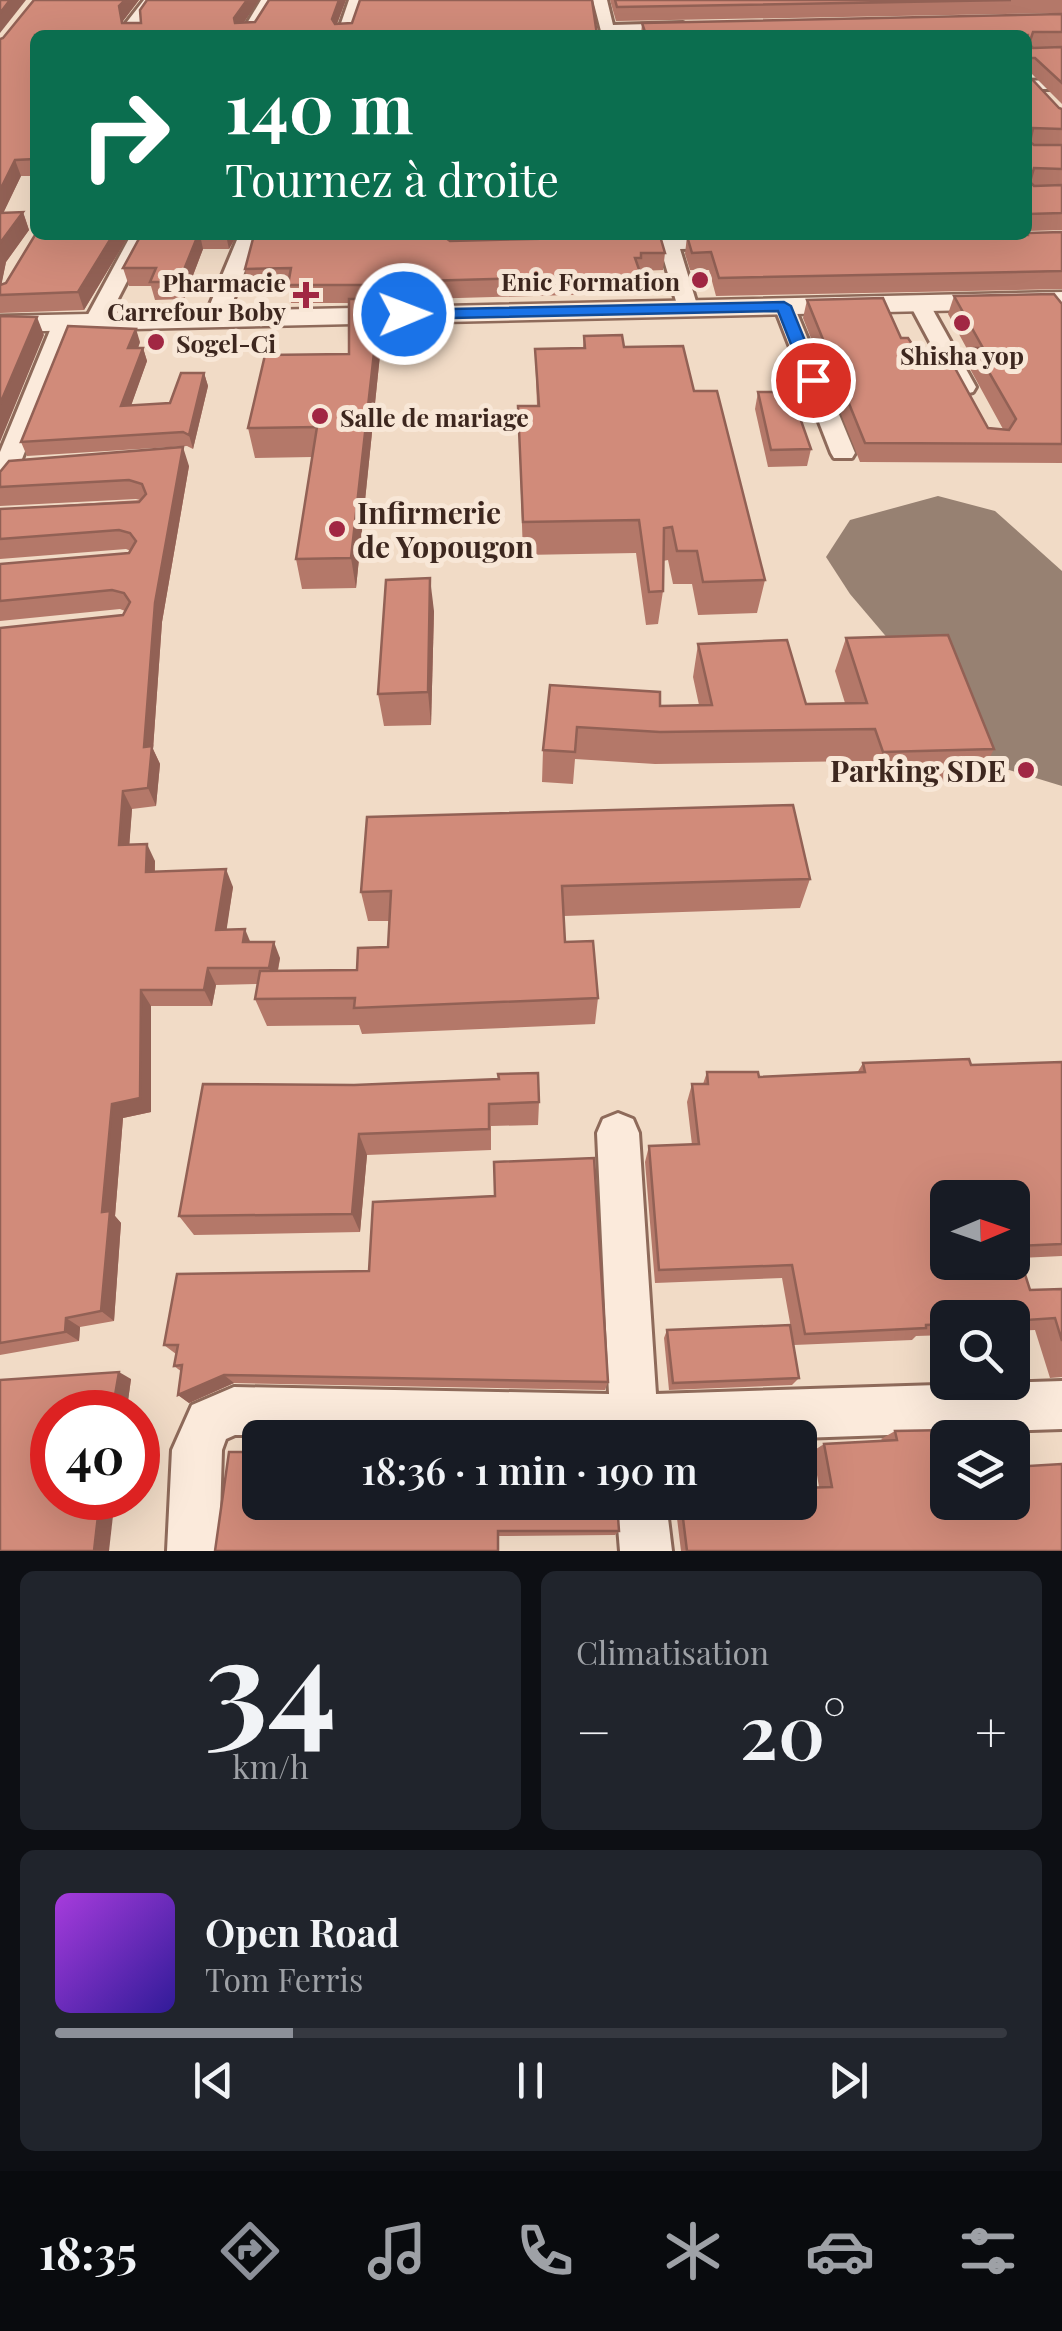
<!DOCTYPE html>
<html lang="fr">
<head>
<meta charset="utf-8">
<style>
	body { margin:0; font-family:"Playfair Display",serif; background:#20242c; color:#f1f3f6; height:100vh; display:flex; flex-direction:column; font-size:38px; white-space:nowrap }
	* { box-sizing:border-box; margin:0 }
	p { font-size:32px; color:#9ea1a6 }
	.icon { flex:none; width:55px; height:55px; fill:none; stroke:currentColor; stroke-width:2; stroke-linecap:round; stroke-linejoin:round }
	.map { position:relative; height:1551px; overflow:hidden }
	.side { display:flex; flex-direction:column; gap:20px; padding:20px; background:#0d0f14; flex:1 }
	.side>* { flex:none }
	.guide { position:absolute; left:30px; top:30px; width:1002px; height:210px; border-radius:15px; box-shadow:0 10px 40px #0002; background:#0b6e4f; color:#fff; overflow:hidden }
	.needle { width:65px; rotate:88deg }
	.buttons { position:absolute; left:930px; top:1180px; display:grid; gap:20px }
	.buttons a { display:grid; place-items:center; width:100px; height:100px; border-radius:15px; background:#171b24; box-shadow:0 10px 40px #0002; font-size:50px }
	.speed { position:absolute; left:30px; top:1390px; display:flex; gap:20px; font-size:50px; font-weight:700; text-align:center }
	.speed>* { display:grid; place-content:center; width:130px; height:130px; border-radius:50%; background:#171b24; box-shadow:0 10px 40px #0002; line-height:1 }
	.speed .limit { border:15px solid #d22; background:#fff; color:#111 }
	.pin { position:absolute; display:grid; place-items:center; width:85px; height:85px; color:#fff; margin:-42px; border:5px solid #fff; border-radius:50%; box-shadow:0 2px 10px #0007 }
	.me { position:absolute; width:110px; margin:-55px; rotate:89deg; stroke-linejoin:round; filter:drop-shadow(0 0 8px #0008) }
	.turn { display:flex; align-items:center; gap:35px; height:210px; padding:0 30px; font-size:45px }
	.turn .icon { width:130px; height:130px; stroke-width:2.5 }
	.turn b { display:block; font-size:70px; line-height:85px }
	.big { font-size:75px; font-weight:600; line-height:1.1 }
	.side .widget { flex:1; display:flex; flex-direction:column; justify-content:center; gap:15px; min-width:0; padding:0 35px; border-radius:15px; background:#20242c }
	.side .dial { align-items:center; gap:0 }
	.dial b { font-size:130px; line-height:1 }
	.song { display:flex; align-items:center; gap:30px }
	.cover { width:120px; height:120px; border-radius:15px; background:linear-gradient(135deg,hsl(280 70% 55%),hsl(250 70% 35%)) }
	.played { height:10px; border-radius:5px; background:linear-gradient(90deg,#8c9099 25%,#363941 25%) }
	.keys { display:flex; justify-content:space-around; direction:ltr }
	.heat { display:flex; justify-content:space-between; align-items:center; font-size:55px; direction:ltr }
	.side .tiles { flex:1; display:grid; gap:20px; grid-template-columns:1fr 1fr }
	.widget:last-child { grid-column:span 2 }
	.trip { position:absolute; left:242px; top:1420px; width:575px; height:100px; border-radius:15px; background:#171b24; box-shadow:0 10px 40px #0002; font-weight:600; line-height:100px; text-align:center }
	.tabs { display:flex; height:160px; justify-content:space-around; align-items:center; background:#090b0e; color:#9ea1a6 }
	.tabs .icon { width:70px; height:70px }
	.tabs .active { color:#8c9099 }
	.tabs b { font-size:45px; color:#f1f3f6 }
	.map>svg:first-child { display:block }
	.lines { fill:none; stroke-linecap:round; stroke-linejoin:round }
	.runway { fill:#978172; fill-rule:evenodd }
	.minor-casing { stroke:#8e6a5a; stroke-width:6 }
	.tertiary-casing { stroke:#8e6a5a; stroke-width:5 }
	.minor { fill:#fbeadb; fill-rule:evenodd }
	.tertiary { fill:#fbeadb; fill-rule:evenodd }
	.wall { fill:#b47869 }
	.shaded-wall { fill:#926155 }
	.building { fill:#d18b7a; stroke:#926155; stroke-width:2.5; fill-rule:evenodd }
	.route { fill:#1a73e8; stroke:#114b97; stroke-width:2.5 }
	.poi-dot { fill:#a12743; stroke:#f8e7d7; stroke-width:4 }
	.labels { text-anchor:middle; dominant-baseline:central; stroke-width:10; stroke-linejoin:round; paint-order:stroke }
	.far-poi-label { font-size:25px; font-weight:bold; fill:#3d271f; stroke:#f8e7d7; text-anchor:end }
	.poi-label { font-size:30px; font-weight:bold; fill:#3d271f; stroke:#f8e7d7; text-anchor:start }
</style>
</head>
<body>
<div class="map">
<svg width="1062" height="1551" viewBox="0 0 1062 1551">
	<rect width="100%" height="100%" fill="#f1dbc6"/>
	<g class="lines">
		<polygon class="runway" points="938,496 995,511 1062,571 1062,786 996,766 850,594 826,557 850,520"/>
		<g class="minor-casing">
			<g id="minor">
				<polygon points="144,0 158,0 140,23 142,35 128,35 126,23"/>
				<polygon points="261,0 275,0 254,35 240,35"/>
				<polygon points="349,0 363,0 351,35 337,35"/>
				<polygon points="593,0 607,0 613,25 683,23 690,27 683,31 602,35"/>
				<polygon points="1062,79 1062,89 1028,89 1028,81"/>
				<polygon points="131,235 151,235 106,322 95,328 87,327 84,322"/>
				<polygon points="239,235 259,235 226,319 215,325 208,323 204,319"/>
				<polygon points="656,235 729,236 739,242 729,248 680,249 698,308 695,312 688,314 678,308 661,250 618,251 608,245 618,239 657,238"/>
				<polygon points="919,297 929,303 976,387 973,392 965,394 954,387 909,303"/>
				<polygon points="784,300 794,306 855,453 852,458 834,458 831,453 774,306"/>
				<polygon points="64,317 75,323 13,482 0,490 0,452 53,323"/>
				<polygon points="618,1113 633,1119 639,1133 656,1394 1062,1381 1062,1429 800,1438 235,1435 226,1439 222,1450 219,1551 167,1551 172,1450 192,1405 234,1387 609,1394 597,1133 603,1119"/>
				<polygon points="616,1502 666,1502 672,1551 620,1551"/>
			</g>
		</g>
		<g class="tertiary-casing">
			<polygon id="tertiary" points="1062,292 1062,308 0,332 0,316"/>
		</g>
		<use href="#minor" class="minor"/>
		<use href="#tertiary" class="tertiary"/>
	</g>
	<g class="wall">
		<polygon points="34,0 139,0 123,21 123,23 255,22 269,0 346,0 337,24 597,35 35,35 35,176 21,176 3,213 23,212 29,230 6,262 1,285 6,283 35,235 129,235 84,310 0,313 0,39 3,38"/>
		<polygon points="610,0 1062,0 1062,13 616,21"/>
		<polygon points="1062,14 1062,104 1031,73 1030,77 1059,108 1062,109 1062,230 1028,231 1028,35 641,35 642,23"/>
		<polygon points="1062,232 1062,289 716,296 709,270 690,270 685,254 687,236"/>
		<polygon points="141,235 237,235 229,249 203,249 184,299 155,300 151,286 129,286 123,268"/>
		<polygon points="254,235 653,235 449,240 665,253 663,270 640,271 639,293 424,299 424,303 386,303 389,327 385,345 381,345 356,588 302,589 296,559 312,457 255,458 248,428 349,354 349,303 291,303 288,286 248,287 245,269"/>
		<polygon points="954,296 1062,304 1062,463 860,462 803,318 807,300 901,338 918,353 988,428 1003,429 969,367 972,358 948,314"/>
		<polygon points="584,336 624,347 694,391 765,580 757,613 698,615 692,584 673,584 668,560 663,561 663,591 658,624 646,625 636,553 523,555 518,406 537,406 535,349 583,348"/>
		<polygon points="140,342 138,348 143,348 147,361 131,405 170,403 204,373 208,386 193,449 187,446 27,456 21,442"/>
		<polygon points="758,392 811,449 807,466 768,467 755,409"/>
		<polygon points="189,466 162,622 153,749 160,764 156,806 132,809 129,845 155,861 155,871 233,887 226,930 280,958 278,971 357,970 388,947 389,921 368,921 361,892 810,879 800,908 564,916 565,942 598,998 595,1024 362,1034 359,1025 267,1026 255,999 257,984 216,985 212,1006 151,1006 151,1112 123,1118 115,1216 121,1223 114,1321 80,1327 79,1341 0,1355 0,628 123,615 125,611 120,609 0,621 0,564 129,553 131,551 126,549 0,559 0,509 140,500 136,499 0,506 0,472"/>
		<polygon points="434,611 431,725 384,726 378,694"/>
		<polygon points="846,638 994,749 978,781 870,784 863,761 655,764 575,759 573,784 542,782 543,750 550,685 660,706 699,705 693,677 698,644 806,704 845,703 835,671"/>
		<polygon points="1062,1062 1062,1256 1020,1258 1030,1290 1062,1289 1062,1377 1050,1378 1035,1330 1012,1331 1012,1318 948,1318 948,1335 916,1336 912,1340 794,1345 782,1278 655,1283 645,1162 649,1146 692,1145 687,1102 692,1084 703,1084 707,1072 759,1077 857,1073 863,1063 971,1065"/>
		<polygon points="203,1084 539,1102 538,1125 491,1126 491,1150 367,1155 360,1232 194,1235 179,1216"/>
		<polygon points="177,1274 608,1382 605,1390 234,1383 189,1403 178,1395 182,1372 174,1366 176,1354 164,1345"/>
		<polygon points="667,1330 799,1378 792,1385 669,1390 664,1338"/>
		<polygon points="131,1379 127,1408 89,1411 89,1412 52,1412 0,1380"/>
		<polygon points="895,1431 948,1502 1062,1551 681,1551 675,1502 800,1502 819,1487 813,1451 824,1444 882,1440 881,1439"/>
		<polygon points="260,1452 619,1531 615,1535 499,1536"/>
	</g>
	<g class="shaded-wall">
		<polygon points="10,0 26,0 0,33 0,13"/>
		<polygon points="125,0 139,0 123,21 125,35 119,6"/>
		<polygon points="247,0 259,0 237,33 234,18"/>
		<polygon points="339,0 346,0 333,34 332,19"/>
		<polygon points="15,160 21,176 0,220 0,190"/>
		<polygon points="23,212 29,230 6,262 0,292 0,243"/>
		<polygon points="113,235 129,235 84,310 78,292"/>
		<polygon points="198,235 200,235 203,249 184,299 179,282"/>
		<polygon points="226,235 237,235 229,249"/>
		<polygon points="386,299 389,327 385,345 382,317"/>
		<polygon points="37,317 44,335 0,442 0,404"/>
		<polygon points="378,317 381,345 356,588 351,558"/>
		<polygon points="136,329 140,342 133,362 128,348"/>
		<polygon points="143,348 147,361 126,420 121,406"/>
		<polygon points="204,373 208,386 193,449 189,435"/>
		<polygon points="183,447 189,466 162,622 153,749 160,764 156,806 148,788 144,747 155,603"/>
		<polygon points="430,578 434,611 431,725 428,692"/>
		<polygon points="123,791 132,809 128,863 119,845"/>
		<polygon points="147,844 155,861 154,889 146,872"/>
		<polygon points="226,869 233,887 224,947 216,930"/>
		<polygon points="245,929 252,946 243,942"/>
		<polygon points="274,942 280,958 275,984 269,968"/>
		<polygon points="208,968 216,985 212,1006 204,990"/>
		<polygon points="141,990 151,1006 151,1112 123,1118 115,1216 121,1223 114,1321 101,1311 102,1212 112,1104"/>
		<polygon points="359,1134 367,1155 360,1232 352,1214"/>
		<polygon points="66,1318 80,1327 79,1341 65,1332"/>
		<polygon points="119,1372 131,1379 127,1408 114,1401"/>
		<polygon points="224,1375 234,1383 189,1403 178,1395"/>
		<polygon points="75,1404 89,1411 89,1412 73,1412"/>
		<polygon points="100,1498 115,1498 109,1551 94,1551"/>
	</g>
	<g class="building">
		<polygon points="0,0 10,0 0,13"/>
		<polygon points="34,0 125,0 119,6 122,23 141,23 140,10 147,0 247,0 234,18 235,23 255,22 269,0 339,0 332,19 335,24 352,23 360,0 592,0 597,35 35,35 35,159 15,160 0,190 0,39 3,38"/>
		<polygon points="615,0 1011,0 617,7"/>
		<polygon points="1062,14 1062,32 1033,32 1029,44 1033,48 1062,47 1062,83 1035,58 1030,58 1030,77 1059,108 1062,109 1062,129 1033,128 1030,142 1034,145 1062,145 1062,169 1034,168 1030,182 1034,186 1062,185 1062,213 1028,214 1028,35 646,35 642,23"/>
		<polygon points="23,212 0,243 0,213"/>
		<polygon points="1062,232 1062,271 719,278 711,252 692,253 687,236 1028,235 1028,233"/>
		<polygon points="35,235 113,235 78,292 0,295 0,285 6,283"/>
		<polygon points="141,235 198,235 179,282 150,282 156,268 123,268"/>
		<polygon points="254,235 442,235 450,241 660,236 665,253 641,253 641,258 635,258 641,275 423,281 423,285 288,285 291,268 245,269"/>
		<polygon points="1054,294 1062,304 1062,444 865,443 807,300 883,298 901,338 908,338 918,353 945,350 988,428 1009,430 1016,419 975,348 983,348 954,296"/>
		<polygon points="349,299 386,299 382,317 378,317 351,558 296,559 317,427 248,428 265,355 349,354"/>
		<polygon points="0,316 37,317 0,404"/>
		<polygon points="68,326 136,329 128,348 143,348 121,406 170,403 181,373 204,373 189,435 183,432 21,442"/>
		<polygon points="622,335 624,347 683,346 694,391 717,391 765,580 703,582 697,551 677,551 672,527 664,528 663,591 649,592 639,520 523,522 518,406 539,406 535,349 585,348 584,336"/>
		<polygon points="758,392 791,392 811,449 771,450"/>
		<polygon points="183,447 155,603 144,747 152,746 148,788 123,791 119,845 147,844 146,872 226,869 216,930 245,929 243,942 274,942 269,968 208,968 204,990 141,990 140,1098 112,1104 102,1212 110,1211 101,1311 66,1318 65,1332 0,1343 0,628 123,615 130,602 124,593 112,590 0,601 0,564 129,553 136,541 130,533 119,530 0,539 0,509 139,502 146,494 142,484 129,480 0,487 0,472 9,461"/>
		<polygon points="430,578 428,692 378,694 386,580"/>
		<polygon points="948,635 994,749 883,752 875,729 660,732 577,727 575,752 543,750 550,685 660,692 660,706 712,705 698,644 787,640 806,704 867,703 846,638"/>
		<polygon points="793,805 810,879 562,886 565,942 593,941 598,998 354,1008 355,998 255,999 260,971 357,970 358,948 388,947 391,891 361,892 367,817"/>
		<path d="M969,1059L971,1065L1062,1062V1244L1016,1246L1030,1290L1062,1289V1341L1055,1318L1012,1321V1318H948V1324L926,1325V1328L805,1334L792,1265L659,1270L649,1146L699,1144L692,1084H708L707,1072H758L759,1077L865,1072L863,1063ZM948,1198H1012V1262H948Z"/>
		<polygon points="538,1073 539,1102 489,1104 489,1129 359,1134 352,1214 179,1216 203,1084 354,1085 499,1079 498,1074"/>
		<polygon points="594,1158 608,1382 224,1375 178,1395 182,1365 174,1366 178,1345 164,1345 177,1274 369,1271 373,1202 495,1196 494,1162"/>
		<polygon points="790,1325 799,1378 673,1383 667,1330"/>
		<polygon points="119,1372 114,1401 75,1404 73,1412 52,1412 52,1498 100,1498 94,1551 0,1551 0,1380"/>
		<polygon points="948,1430 950,1438 948,1438 948,1502 1012,1502 1012,1467 1062,1464 1062,1551 687,1551 681,1502 800,1502 800,1488 832,1487 824,1444 897,1440 895,1431"/>
		<polygon points="229,1452 260,1452 260,1502 617,1502 619,1531 498,1531 498,1551 215,1551"/>
	</g>
	<polygon class="route" points="784,302 791,306 821,380 819,383 805,380 778,311 404,319 397,314 404,310"/>
	<g class="poi-dot">
		<circle cx="700" cy="280" r="10"/>
		<path d="M301 280h10v10h10v10h-10v10h-10v-10h-10v-10h10z"/>
		<circle cx="962" cy="323" r="10"/>
		<circle cx="156" cy="342" r="10"/>
		<circle cx="320" cy="416" r="10"/>
		<circle cx="337" cy="529" r="10"/>
		<circle cx="1026" cy="770" r="10"/>
	</g>
	<g class="labels">
		<g class="far-poi-label">
			<text x="680" y="280">Enic Formation</text>
			<text x="286" y="281">Pharmacie<tspan x="286" dy="29">Carrefour Boby</tspan></text>
			<text x="176" y="342" text-anchor="start">Sogel-Ci</text>
			<text x="962" y="354" text-anchor="middle">Shisha yop</text>
			<text x="340" y="416" text-anchor="start">Salle de mariage</text>
		</g>
		<g class="poi-label">
			<text x="357" y="512">Infirmerie<tspan x="357" dy="34">de Yopougon</tspan></text>
			<text x="1006" y="770" text-anchor="end">Parking SDE</text>
		</g>
	</g>
</svg>
<div class="buttons">
<a><svg class="needle" viewBox="-14 -14 28 28"><path d="M0-13l5 13h-10z" fill="#e53935"/><path d="M0 13l5-13h-10z" fill="#9ea1a6"/></svg></a>
<a><svg class="icon" aria-label="search" viewBox="0 0 24 24"><circle cx="10" cy="10" r="6"/><path d="M15 15l6 6"/></svg></a>
<a><svg class="icon" aria-label="layers" viewBox="0 0 24 24"><path d="M12 4l9 5-9 5-9-5zM3 14l9 5 9-5"/></svg></a>
</div>
<div class="speed"><div class="limit">40</div></div>
<div class="pin" style="left:813px;top:380px;background:#d93025"><svg class="icon" aria-label="arrive" viewBox="0 0 24 24"><path d="M6 21V4h12l-3 4 3 4H6"/></svg></div>
<svg class="me" style="left:404px;top:314px" viewBox="-20 -20 40 40"><circle r="17" fill="#1a73e8" stroke="#fff" stroke-width="3"/><path d="M0-11L8 9 0 5-8 9z" fill="#fff"/></svg>
<div class="trip">18:36 · 1 min · 190 m</div>
<div class="guide">
<div class="turn"><svg class="icon" aria-label="right" viewBox="0 0 24 24"><path d="M7 20v-9h11M14 6l5 5-5 5"/></svg><div><b>140 m</b>Tournez à droite</div></div>
</div>
</div>
<section class="side">
<div class="tiles">
<div class="widget dial"><b>34</b><p>km/h</p></div>
<div class="widget"><p>Climatisation</p>
<div class="heat"><a>−</a><b class="big">20°</b><a>+</a></div>
</div>
<div class="widget">
<div class="song"><i class="cover"></i><div><b>Open Road</b><p>Tom Ferris</p></div></div>
<div class="played"></div>
<div class="keys"><svg class="icon" aria-label="previous" viewBox="0 0 24 24"><path d="M18 5L8 12l10 7zM5 5v14"/></svg><svg class="icon" aria-label="pause" viewBox="0 0 24 24"><path d="M8 5v14M16 5v14"/></svg><svg class="icon" aria-label="next" viewBox="0 0 24 24"><path d="M6 5l10 7-10 7zM19 5v14"/></svg></div>
</div>
</div>
</section>
<nav class="tabs">
<b>18:35</b>
<svg class="icon active" aria-label="directions" viewBox="0 0 24 24"><path d="M12 3l9 9-9 9-9-9zM9 14v-3h6M13 9l2 2-2 2"/></svg>
<svg class="icon" aria-label="music" viewBox="0 0 24 24"><path d="M9 18V5l10-2v13"/><circle cx="6" cy="18" r="3"/><circle cx="16" cy="16" r="3"/></svg>
<svg class="icon" aria-label="phone" viewBox="0 0 24 24"><path d="M5 4h4l2 5-3 2q2 4 5 5l2-3 5 2v4C11 20 4 13 5 4z"/></svg>
<svg class="icon" aria-label="climate" viewBox="0 0 24 24"><path d="M12 3v18M4 7l16 10M4 17L20 7"/></svg>
<svg class="icon" aria-label="car" viewBox="0 0 24 24"><path d="M5 17H2v-5l4-1 3-4h7l3 4 3 1v5h-3M9 17h6M6 11h13"/><circle cx="7" cy="17" r="2"/><circle cx="17" cy="17" r="2"/></svg>
<svg class="icon" aria-label="filters" viewBox="0 0 24 24"><path d="M4 7h16M4 17h16"/><circle cx="9" cy="7" r="2"/><circle cx="15" cy="17" r="2"/></svg>
</nav>
</body>
</html>
